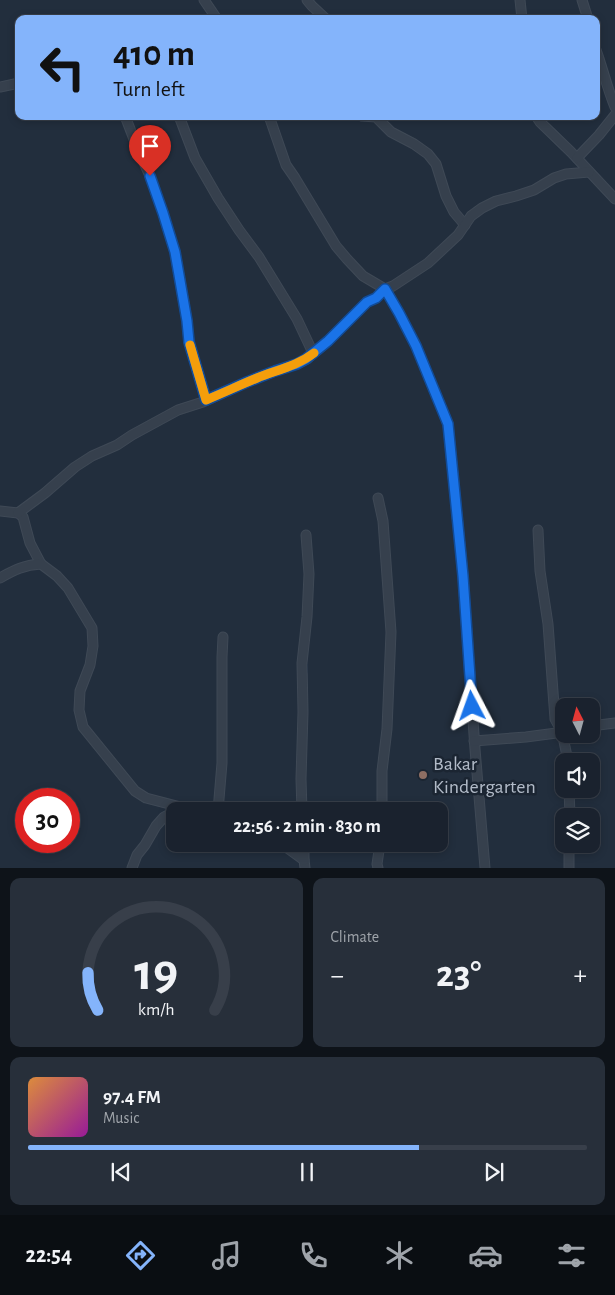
<!DOCTYPE html>
<html lang="en">
<head>
<meta charset="utf-8">
<style>
	body { margin:0; font-family:"Alegreya Sans",sans-serif; background:#272f3a; color:#f1f3f6; height:100vh; display:flex; flex-direction:column; font-size:19px; white-space:nowrap }
	* { box-sizing:border-box; margin:0 }
	p { font-size:16px; color:#9fa4aa }
	.icon { flex:none; width:28px; height:28px; fill:none; stroke:currentColor; stroke-width:2; stroke-linecap:round; stroke-linejoin:round }
	.map { position:relative; height:868px; overflow:hidden }
	.sheet { display:flex; flex-direction:column; gap:10px; padding:10px; background:#0e1319; flex:1 }
	.sheet>* { flex:none }
	.banner { position:absolute; left:15px; top:15px; width:585px; height:105px; border-radius:10px; box-shadow:0 2px 8px #0003,0 0 0 1px #383f4a; background:#84b4fb; color:#111; overflow:hidden }
	.needle { width:32px; rotate:354deg }
	.fabs { position:absolute; left:555px; top:698px; display:grid; gap:10px }
	.fabs a { display:grid; place-items:center; width:45px; height:45px; border-radius:10px; background:#1a222e; box-shadow:0 2px 8px #0003,0 0 0 1px #383f4a; font-size:25px }
	.speed { position:absolute; left:15px; top:788px; display:flex; gap:10px; font-size:25px; font-weight:700; text-align:center }
	.speed>* { display:grid; place-content:center; width:65px; height:65px; border-radius:50%; background:#1a222e; box-shadow:0 2px 8px #0003,0 0 0 1px #383f4a; line-height:1 }
	.speed .limit { border:8px solid #d22; background:#fff; color:#111 }
	.pin { position:absolute; display:grid; place-items:center; width:42px; height:42px; color:#fff; margin:-51px -21px; border-radius:50% 50% 50% 0; rotate:-45deg; box-shadow:0 0 5px #0007 }
	.pin .icon { rotate:45deg }
	.me { position:absolute; width:55px; margin:-28px; rotate:356deg; stroke-linejoin:round; filter:drop-shadow(0 0 4px #0008) }
	.turn { display:flex; align-items:center; gap:18px; height:105px; padding:0 15px; font-size:22px }
	.turn .icon { width:65px; height:65px; stroke-width:2.5 }
	.turn b { display:block; font-size:35px; line-height:42px }
	.big { font-size:38px; font-weight:700; line-height:1.1 }
	.sheet .tile { flex:1; display:flex; flex-direction:column; justify-content:center; gap:8px; min-width:0; padding:0 18px; border-radius:10px; background:#272f3a }
	.sheet .dial { align-items:center; gap:0 }
	.dial svg { height:130px; overflow:visible; fill:none; stroke:#383f4a; stroke-width:7; stroke-linecap:round; text-anchor:middle }
	.dial text { fill:#f1f3f6; stroke:none }
	.song { display:flex; align-items:center; gap:15px }
	.cover { width:60px; height:60px; border-radius:8px; background:linear-gradient(135deg,hsl(30 70% 55%),hsl(300 70% 35%)) }
	.played { height:5px; border-radius:2px; background:linear-gradient(90deg,#84b4fb 70%,#383f4a 70%) }
	.keys { display:flex; justify-content:space-around; direction:ltr }
	.heat { display:flex; justify-content:space-between; align-items:center; font-size:28px; direction:ltr }
	.sheet .tiles { flex:1; display:grid; gap:10px; grid-template-columns:1fr 1fr }
	.tile:last-child { grid-column:span 2 }
	.trip { position:absolute; left:166px; top:802px; width:282px; height:50px; border-radius:10px; background:#1a222e; box-shadow:0 2px 8px #0003,0 0 0 1px #383f4a; font-weight:700; line-height:50px; text-align:center }
	.menu { display:flex; height:80px; justify-content:space-around; align-items:center; background:#0a0e12; color:#9fa4aa }
	.menu .icon { width:35px; height:35px }
	.menu .current { color:#84b4fb }
	.menu b { font-size:22px; color:#f1f3f6 }
	.map>svg:first-child { display:block }
	.lines { fill:none; stroke-linecap:round; stroke-linejoin:round }
	.stream { stroke:#15253b; stroke-width:2 }
	.minor-casing { stroke:#3f4956; stroke-width:11 }
	.minor { stroke:#36404d; stroke-width:9 }
	.route-casing { stroke:#114b97; stroke-width:12 }
	.route { stroke:#1a73e8; stroke-width:9 }
	.slow { stroke:#f59e0b; stroke-width:9 }
	.education-dot { fill:#8d6e63; stroke:#1b2532; stroke-width:2 }
	.labels { text-anchor:middle; dominant-baseline:central; stroke-width:5; stroke-linejoin:round; paint-order:stroke }
	.poi-label { font-size:20px; fill:#b2bbc8; stroke:#1b2532; text-anchor:start }
</style>
</head>
<body>
<div class="map">
<svg width="615" height="868" viewBox="0 0 615 868">
	<rect width="100%" height="100%" fill="#222e3d"/>
	<g class="lines">
		<polyline class="stream" points="307,672 307,665"/>
		<g class="minor-casing">
			<g id="minor">
				<polyline points="204,0 217,19"/>
				<polyline points="307,0 312,6 326,19"/>
				<polyline points="520,0 522,19"/>
				<polyline points="582,0 588,19"/>
				<path d="M596,50C603,69 607,88 615,107"/>
				<polyline points="0,87 19,83"/>
				<polyline points="125,116 137,147 150,176 163,213 175,252 187,321 189,342 206,400"/>
				<polyline points="179,116 195,158 218,198 239,230 259,257 297,319 313,353"/>
				<polyline points="269,116 286,165 295,178 336,246 347,259 363,276 385,289 399,313 416,346 448,424 463,576 475,749 485,868"/>
				<polyline points="361,116 376,117 391,132 414,144 428,154 436,164 446,196 454,212 465,225"/>
				<polyline points="536,116 540,122 571,152 615,199"/>
				<polyline points="577,158 599,135 615,115"/>
				<polyline points="378,498 383,521 391,632 387,729 382,771 382,811"/>
				<polyline points="0,511 18,513 23,517 30,543 41,564"/>
				<polyline points="18,513 45,493 75,467 92,456 117,445 132,435 178,410 203,402 247,382 275,371 297,364 307,359 328,341 367,302 376,298 385,289 393,286 428,263 458,235 471,216 482,208 496,201 516,196 534,190 554,178 566,174 589,172"/>
				<polyline points="538,530 540,571 548,624 555,719 562,732 568,761"/>
				<path d="M0,578C14,570 24,565 41,564L57,576L68,588L92,628L93,646L90,665L80,691L79,710L83,727L135,791L146,798L196,811"/>
				<polyline points="591,726 615,723"/>
				<polyline points="474,741 526,737 564,732"/>
				<polyline points="569,789 570,816"/>
				<polyline points="218,811 222,763 222,657 223,637"/>
				<polyline points="302,811 301,779 303,712 302,663 307,617 309,574 306,535"/>
				<polyline points="282,844 304,860 305,868"/>
				<polyline points="304,844 304,860"/>
				<polyline points="569,844 569,868"/>
				<polyline points="132,868 137,855 145,845 156,826 164,817 181,808"/>
				<polyline points="378,868 377,864 380,844"/>
			</g>
		</g>
		<use href="#minor" class="minor"/>
	</g>
	<g class="lines">
		<g class="route-casing">
			<polyline id="route" points="150,176 163,213 175,252 187,321 189,342 206,400 247,382 275,371 297,364 306,359 328,341 367,302 376,298 385,289 399,313 416,346 448,424 463,576 472,706"/>
		</g>
		<use href="#route" class="route"/>
		<path class="slow" d="M190,345L206,400C223,393 240,385 257,378C277,370 297,366 314,353"/>
	</g>
	<circle class="education-dot" cx="423" cy="775" r="5"/>
	<g class="labels">
		<g class="poi-label">
			<text x="433" y="764">Bakar<tspan x="433" dy="23">Kindergarten</tspan></text>
		</g>
	</g>
</svg>
<div class="fabs">
<a><svg class="needle" viewBox="-14 -14 28 28"><path d="M0-13l5 13h-10z" fill="#e53935"/><path d="M0 13l5-13h-10z" fill="#9fa4aa"/></svg></a>
<a><svg class="icon" aria-label="sound" viewBox="0 0 24 24"><path d="M4 9h4l5-4v14l-5-4H4zM17 9q2 3 0 6"/></svg></a>
<a><svg class="icon" aria-label="layers" viewBox="0 0 24 24"><path d="M12 4l9 5-9 5-9-5zM3 14l9 5 9-5"/></svg></a>
</div>
<div class="speed"><div class="limit">30</div></div>
<div class="pin" style="left:150px;top:176px;background:#d93025"><svg class="icon" aria-label="arrive" viewBox="0 0 24 24"><path d="M6 21V4h12l-3 4 3 4H6"/></svg></div>
<svg class="me" style="left:472px;top:706px" viewBox="-20 -20 40 40"><path d="M0-17L14 15 0 8-14 15z" fill="#1a73e8" stroke="#fff" stroke-width="4"/></svg>
<div class="trip">22:56 · 2 min · 830 m</div>
<div class="banner">
<div class="turn"><svg class="icon" aria-label="left" viewBox="0 0 24 24"><path d="M17 20v-9H6M10 6l-5 5 5 5"/></svg><div><b>410 m</b>Turn left</div></div>
</div>
</div>
<section class="sheet">
<div class="tiles">
<div class="tile dial"><svg viewBox="0 0 100 80">
<path d="M14 69A42 42 0 1 1 86 69"/>
<path d="M14 69A42 42 0 0 1 8 46" stroke="#84b4fb"/>
<text x="50" y="56" font-size="32" font-weight="700">19</text>
<text x="50" y="72" font-size="11">km/h</text>
</svg></div>
<div class="tile"><p>Climate</p>
<div class="heat"><a>−</a><b class="big">23°</b><a>+</a></div>
</div>
<div class="tile">
<div class="song"><i class="cover"></i><div><b>97.4 FM</b><p>Music</p></div></div>
<div class="played"></div>
<div class="keys"><svg class="icon" aria-label="previous" viewBox="0 0 24 24"><path d="M18 5L8 12l10 7zM5 5v14"/></svg><svg class="icon" aria-label="pause" viewBox="0 0 24 24"><path d="M8 5v14M16 5v14"/></svg><svg class="icon" aria-label="next" viewBox="0 0 24 24"><path d="M6 5l10 7-10 7zM19 5v14"/></svg></div>
</div>
</div>
</section>
<nav class="menu">
<b>22:54</b>
<svg class="icon current" aria-label="directions" viewBox="0 0 24 24"><path d="M12 3l9 9-9 9-9-9zM9 14v-3h6M13 9l2 2-2 2"/></svg>
<svg class="icon" aria-label="music" viewBox="0 0 24 24"><path d="M9 18V5l10-2v13"/><circle cx="6" cy="18" r="3"/><circle cx="16" cy="16" r="3"/></svg>
<svg class="icon" aria-label="phone" viewBox="0 0 24 24"><path d="M5 4h4l2 5-3 2q2 4 5 5l2-3 5 2v4C11 20 4 13 5 4z"/></svg>
<svg class="icon" aria-label="climate" viewBox="0 0 24 24"><path d="M12 3v18M4 7l16 10M4 17L20 7"/></svg>
<svg class="icon" aria-label="car" viewBox="0 0 24 24"><path d="M5 17H2v-5l4-1 3-4h7l3 4 3 1v5h-3M9 17h6M6 11h13"/><circle cx="7" cy="17" r="2"/><circle cx="17" cy="17" r="2"/></svg>
<svg class="icon" aria-label="filters" viewBox="0 0 24 24"><path d="M4 7h16M4 17h16"/><circle cx="9" cy="7" r="2"/><circle cx="15" cy="17" r="2"/></svg>
</nav>
</body>
</html>
